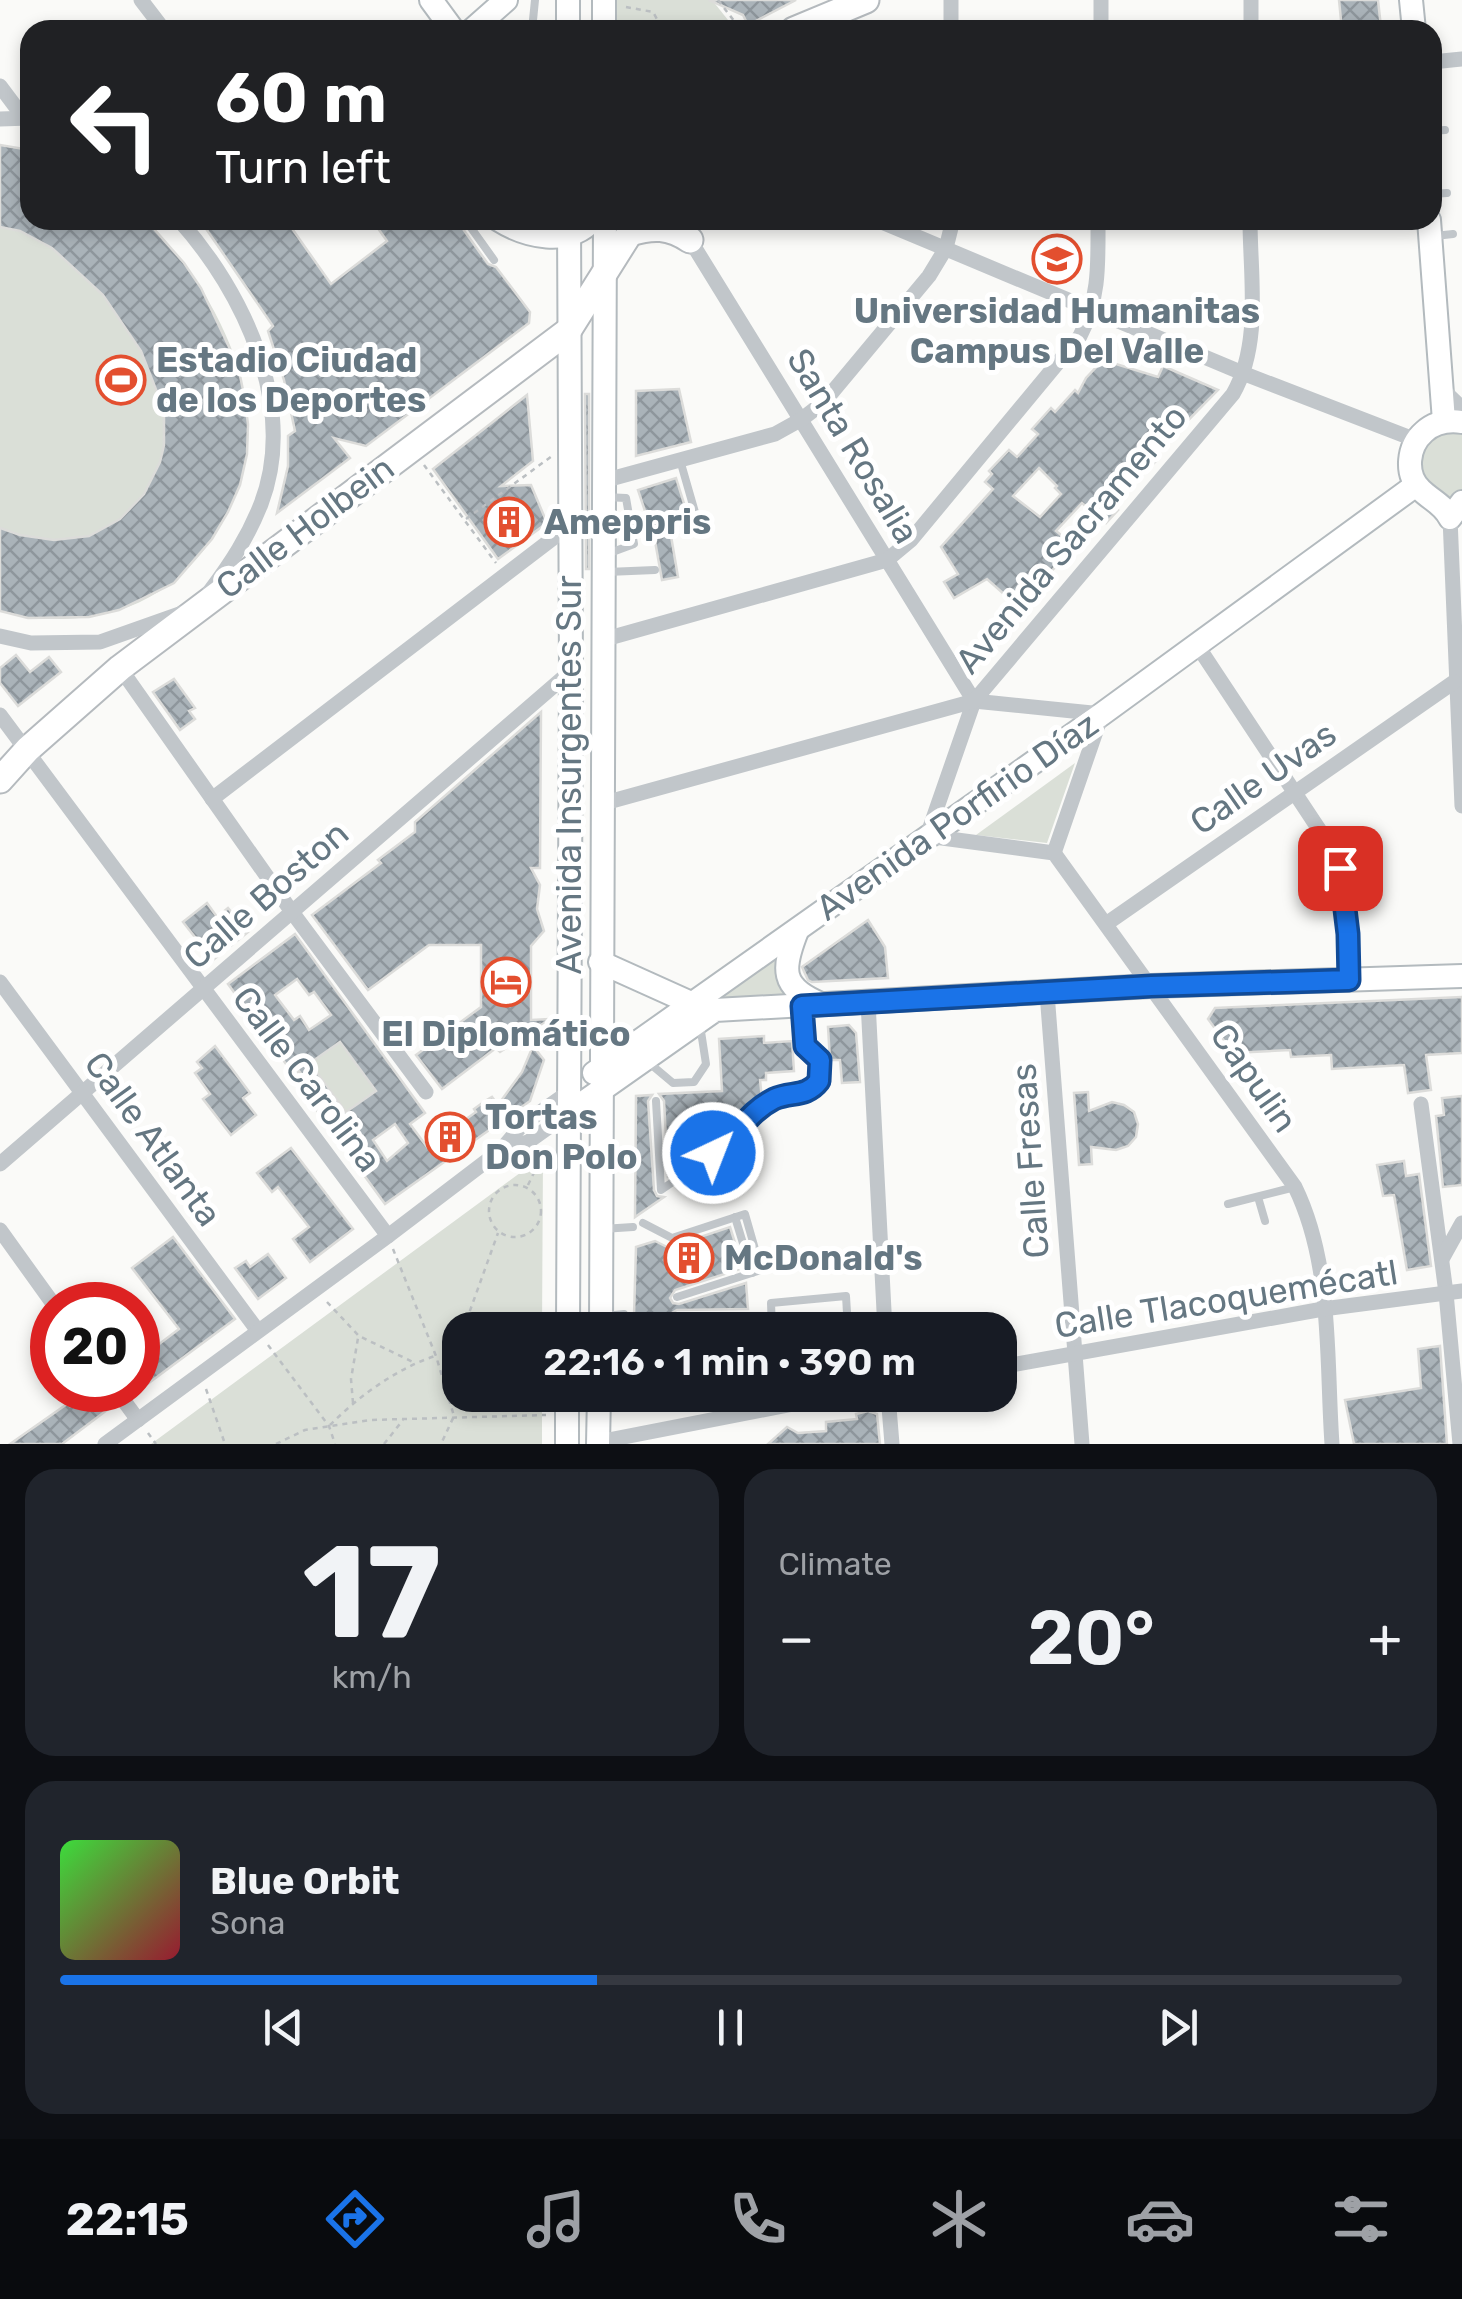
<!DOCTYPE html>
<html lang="en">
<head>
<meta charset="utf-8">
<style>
	body { margin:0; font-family:Rubik,sans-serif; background:#20242c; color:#f1f3f6; height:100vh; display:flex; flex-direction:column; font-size:38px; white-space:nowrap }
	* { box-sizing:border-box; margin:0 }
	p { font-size:32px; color:#9ea1a6 }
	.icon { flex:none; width:55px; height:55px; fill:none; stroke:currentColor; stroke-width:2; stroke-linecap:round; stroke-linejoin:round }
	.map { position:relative; height:1444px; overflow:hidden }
	.side { display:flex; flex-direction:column; gap:25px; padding:25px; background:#0d0f14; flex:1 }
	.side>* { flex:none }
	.top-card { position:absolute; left:20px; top:20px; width:1422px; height:210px; border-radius:30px; box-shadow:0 5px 15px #0003; background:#202124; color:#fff; overflow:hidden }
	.speed { position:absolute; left:30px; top:1282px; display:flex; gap:20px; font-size:50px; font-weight:700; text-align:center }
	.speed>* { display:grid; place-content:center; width:130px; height:130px; border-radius:50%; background:#171b24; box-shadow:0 5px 15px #0003; line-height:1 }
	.speed .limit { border:15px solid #d22; background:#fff; color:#111 }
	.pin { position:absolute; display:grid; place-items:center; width:85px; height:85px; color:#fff; margin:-42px; border-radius:20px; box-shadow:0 5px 15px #0006 }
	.me { position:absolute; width:110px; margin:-55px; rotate:43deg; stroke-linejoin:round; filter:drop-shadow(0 0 8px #0008) }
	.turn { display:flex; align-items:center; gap:35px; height:210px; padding:0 30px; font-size:45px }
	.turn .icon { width:130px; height:130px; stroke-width:2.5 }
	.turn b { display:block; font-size:70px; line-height:85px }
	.big { font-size:75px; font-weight:600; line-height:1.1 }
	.side .card { flex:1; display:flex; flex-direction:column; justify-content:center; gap:15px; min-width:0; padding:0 35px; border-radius:30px; background:#20242c }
	.side .dial { align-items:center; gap:0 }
	.dial b { font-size:130px; line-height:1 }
	.song { display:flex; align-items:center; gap:30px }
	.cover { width:120px; height:120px; border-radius:15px; background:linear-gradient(135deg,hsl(120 70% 55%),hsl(350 70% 35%)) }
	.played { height:10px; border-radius:5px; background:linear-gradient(90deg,#1a73e8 40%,#363941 40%) }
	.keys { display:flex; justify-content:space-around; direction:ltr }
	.heat { display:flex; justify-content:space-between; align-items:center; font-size:55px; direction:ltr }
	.side .tiles { flex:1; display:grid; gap:25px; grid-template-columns:1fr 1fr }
	.card:last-child { grid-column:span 2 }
	.trip { position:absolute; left:442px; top:1312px; width:575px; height:100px; border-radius:30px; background:#171b24; box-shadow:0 5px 15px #0003; font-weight:600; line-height:100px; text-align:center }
	.menu { display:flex; height:160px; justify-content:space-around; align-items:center; background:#090b0e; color:#9ea1a6 }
	.menu .icon { width:70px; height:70px }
	.menu .active { color:#1a73e8 }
	.menu b { font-size:45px; color:#f1f3f6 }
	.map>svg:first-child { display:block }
	.green { fill:#dadfd7 }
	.building { fill:url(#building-cross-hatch); stroke:#dcdcda; stroke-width:2.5; fill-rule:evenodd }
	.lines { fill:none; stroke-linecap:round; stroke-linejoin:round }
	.secondary-casing { stroke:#b3babe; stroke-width:26 }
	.primary-casing { stroke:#b5babe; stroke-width:29 }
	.path { stroke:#bbbfc2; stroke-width:2.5; stroke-dasharray:5 5; stroke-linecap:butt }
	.lane { stroke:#c1c6ca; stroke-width:8 }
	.street { stroke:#c1c6ca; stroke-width:15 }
	.secondary { stroke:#fff; stroke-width:22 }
	.primary { stroke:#fff; stroke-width:25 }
	.route-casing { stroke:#114b97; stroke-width:25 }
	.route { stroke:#1a73e8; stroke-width:18 }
	.labels { text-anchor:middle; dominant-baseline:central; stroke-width:10; stroke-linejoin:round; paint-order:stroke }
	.poi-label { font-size:35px; font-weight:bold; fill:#657782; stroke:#fff; text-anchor:start }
	.street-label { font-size:35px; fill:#657782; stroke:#fff }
</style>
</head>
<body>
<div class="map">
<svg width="1462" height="1444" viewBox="0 0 1462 1444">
	<defs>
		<pattern id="building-cross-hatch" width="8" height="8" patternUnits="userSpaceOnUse" patternTransform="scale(2.5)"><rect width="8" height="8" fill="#aab3b9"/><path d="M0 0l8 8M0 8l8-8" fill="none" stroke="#8e969c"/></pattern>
	</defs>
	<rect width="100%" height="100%" fill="#fafaf8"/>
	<g class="green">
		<polygon points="617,0 712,0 736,30 613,30 613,2"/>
		<path d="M0,145L30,150V220L148,221C199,276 243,345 248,422C251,460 237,498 218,530C168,610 89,633 0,611Z"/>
		<path d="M1440,431H1462V490L1454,500H1447L1421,481C1418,455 1421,448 1440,431Z"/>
		<polygon points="1075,763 1047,843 976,835"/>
		<polygon points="776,957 776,969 791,996 713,1001"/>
		<polygon points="340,1042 376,1090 346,1112 310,1063"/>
		<polygon points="543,1156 542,1330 460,1330 460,1395 542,1395 542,1444 151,1444"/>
	</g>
	<g class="building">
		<polygon points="709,0 796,0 748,25 743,15"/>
		<polygon points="1339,0 1378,0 1381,27 1342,30"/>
		<polygon points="0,145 30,150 30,220 146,220 184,263 201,288 238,366 244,395 248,424 247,454 240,485 228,512 212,539 174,583 119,610 89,617 28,618 0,611 0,528 20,535 54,540 89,536 120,519 144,494 160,462 164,445 164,410 141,351 103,295 52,248 20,231 0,227"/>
		<polygon points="200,220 286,220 331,284 387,241 372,220 460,220 463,229 488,264 496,267 530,312 529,323 366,446 334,438 350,458 277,513 288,466 288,436 295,431 284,380 268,331 273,326"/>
		<path d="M1103,360L1158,377L1163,366L1218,390L1152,457L1156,461L1112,505L1118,510L1106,523L1082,503L1056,531L1067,540L1051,558L1058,564L1034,590L1040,594L1031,604L1021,595L1014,603L987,579L954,598L944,582L958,574L941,547L993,489L985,482L992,474L989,471L1009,450L1017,457L1038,434L1032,429L1051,408L1055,412L1075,390L1078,393L1086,378ZM1039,468L1057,486L1055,488L1061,494L1040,517L1013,496Z"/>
		<polygon points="679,389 691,442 636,456 636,391"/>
		<polygon points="585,394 589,394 589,569 586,569"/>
		<polygon points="527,395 533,461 501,486 531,485 547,523 498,559 433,469"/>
		<polygon points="676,478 692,529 671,536 678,577 662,580 655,541 638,490"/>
		<polygon points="16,655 30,672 49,657 61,672 18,706 0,683 0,668"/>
		<polygon points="174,679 195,708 189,711 195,719 180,730 153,692"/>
		<polygon points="541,712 540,868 531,868 540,885 537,909 544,931 531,946 531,1020 550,1019 500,1052 496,1048 442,1089 416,1055 481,1007 481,945 429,945 368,990 312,915 381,863 378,860 415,832 415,822"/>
		<polygon points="207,903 217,917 228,908 248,932 213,960 183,922"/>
		<polygon points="868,920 885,947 888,978 812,982 808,980 802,967"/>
		<path d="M295,934L425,1113L410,1124L427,1147L476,1112L474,1109L485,1101L492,1097L498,1105L522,1072L533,1046L544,1060L530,1101L385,1204L307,1097L314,1091L299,1071L294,1075L228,984ZM297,979L309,995L314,992L331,1015L309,1030L300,1016L294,1020L275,995ZM340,1042L376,1091L346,1112L310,1063ZM395,1124L408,1143L387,1161L373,1140Z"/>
		<polygon points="1462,997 1462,1053 1426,1055 1431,1090 1408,1093 1404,1065 1332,1069 1331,1055 1291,1057 1290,1050 1233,1053 1208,1019 1215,1008"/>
		<polygon points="849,1025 856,1033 860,1082 842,1083 840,1060 830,1060 828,1027"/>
		<polygon points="764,1036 764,1043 792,1041 794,1071 766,1073 766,1080 760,1080 762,1099 739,1113 727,1136 668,1176 664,1101 659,1094 722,1091 719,1039"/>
		<polygon points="215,1046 250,1093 243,1098 256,1115 231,1135 203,1099 210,1094 195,1073 202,1068 197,1062"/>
		<polygon points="1088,1092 1089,1111 1112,1102 1124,1105 1134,1112 1138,1124 1136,1137 1128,1146 1116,1150 1091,1147 1092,1164 1079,1165 1074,1093"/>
		<polygon points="652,1095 648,1101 654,1190 657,1196 664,1197 635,1217 636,1096"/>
		<polygon points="1462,1096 1462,1185 1443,1187 1436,1116 1444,1115 1442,1098"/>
		<polygon points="291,1148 353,1229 310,1262 293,1239 309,1227 278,1187 272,1192 257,1173"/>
		<polygon points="1404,1161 1406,1176 1419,1174 1431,1266 1407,1270 1394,1195 1383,1196 1377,1165"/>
		<polygon points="730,1227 743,1268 675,1290 670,1298 673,1303 679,1304 746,1283 748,1309 677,1310 670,1314 634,1316 636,1247 655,1241 689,1258 685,1242"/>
		<polygon points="173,1237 235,1319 138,1391 138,1360 179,1329 132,1268"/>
		<polygon points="268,1254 286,1278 258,1299 235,1268 246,1261 250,1267"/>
		<polygon points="1440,1346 1447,1444 1354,1444 1345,1400 1421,1388 1418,1349"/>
		<polygon points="87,1390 92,1390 107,1410 62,1444 10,1444"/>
		<polygon points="868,1411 877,1414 880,1444 768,1444 787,1427 798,1433 826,1431 826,1422 857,1419 856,1414"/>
	</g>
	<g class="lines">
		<g class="secondary-casing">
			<g id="secondary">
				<polyline points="431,0 453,30"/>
				<polyline points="568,0 568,30"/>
				<polyline points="604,0 604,30"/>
				<polyline points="1411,0 1414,30"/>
				<polyline points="472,30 506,0"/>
				<path d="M499,220C526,237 568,247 593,220"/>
				<polyline points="1429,220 1444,421"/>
				<path d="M1462,422C1448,420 1435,422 1424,432C1408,446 1404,474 1421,490C1431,500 1443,504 1450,518L1462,502"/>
				<path d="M797,931C782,969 780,987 821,1004"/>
				<polyline points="600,962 691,1003"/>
				<polyline points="594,1073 1102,714 1416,485"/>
				<polyline points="570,1112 715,1010 1151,986 1462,976"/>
				<polyline points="568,1330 571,671 569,220"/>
				<polyline points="601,1330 605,220"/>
				<polyline points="567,1444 567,1395"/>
				<polyline points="598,1444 599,1395"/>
			</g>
		</g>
		<g class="primary-casing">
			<g id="primary">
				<polyline points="794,30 866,0"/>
				<path d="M630,233C653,226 669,226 690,240"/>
				<polyline points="0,780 28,749 120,668 568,331 638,220"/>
			</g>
		</g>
		<g class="path">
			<polyline points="718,0 741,30"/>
			<polyline points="626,7 653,12 663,30"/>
			<polyline points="424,465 496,563"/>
			<polyline points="466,519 552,456"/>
			<circle cx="515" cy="1211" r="26"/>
			<polyline points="528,1185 544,1152"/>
			<polyline points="393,1249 436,1356 454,1416 441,1444"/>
			<polyline points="327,1302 359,1336 413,1362"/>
			<polyline points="463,1330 498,1233"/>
			<polyline points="268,1345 329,1426 335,1444"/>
			<polyline points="445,1380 460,1339"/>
			<polyline points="206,1389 225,1444"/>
			<polyline points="353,1403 351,1379 358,1338"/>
			<path d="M330,1425C359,1396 396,1369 435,1356"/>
			<polyline points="148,1433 156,1444"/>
			<polyline points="276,1444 305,1430 370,1420 546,1415"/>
			<polyline points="384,1444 403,1420"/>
		</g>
		<g class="lane">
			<polyline points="532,30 535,0"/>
			<polyline points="1432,131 1445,130"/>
			<polyline points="1432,194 1447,193"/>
			<polyline points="470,220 469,225 494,260"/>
			<polyline points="1435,236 1453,234"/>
			<polyline points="680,460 701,533"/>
			<polyline points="605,497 626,498 634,544 607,554"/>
			<polyline points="607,572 655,570"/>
			<polyline points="648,1062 673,1083 694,1082 706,1064 700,1025"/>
			<polyline points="656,1101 661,1190 733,1141 744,1119 778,1097 801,1094 814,1087 822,1067 817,1054 805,1046 803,1010"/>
			<polyline points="1258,1197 1265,1221"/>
			<polyline points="1228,1204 1295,1187"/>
			<polyline points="735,1217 752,1273"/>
			<polyline points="643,1223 672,1238 745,1214 761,1270 677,1297"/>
			<polyline points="602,1229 633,1227"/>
			<polyline points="606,1316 624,1314"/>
			<polyline points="677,1317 739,1316 745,1320 747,1330"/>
			<polyline points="772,1330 771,1303 846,1296 848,1330"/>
			<polyline points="749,1395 750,1413"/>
		</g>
		<g class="street">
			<polyline points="141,0 164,30"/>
			<polyline points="951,0 951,30"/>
			<polyline points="1101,30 1101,0"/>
			<polyline points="1251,30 1251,0"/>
			<polyline points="1432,62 1462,59"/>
			<polyline points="0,86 24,118 30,121"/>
			<polyline points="0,119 30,118"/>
			<path d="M179,220C244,292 298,407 261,504C248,537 231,563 210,591"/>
			<polyline points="689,220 690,240 974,701"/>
			<polyline points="877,220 1245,374 1416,440"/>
			<polyline points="1442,389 1462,408"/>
			<polyline points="603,481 775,434 802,419 824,402 929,276 946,248 953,220"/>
			<polyline points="1450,518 1462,806"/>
			<polyline points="0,636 31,643 100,642 182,613"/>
			<path d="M602,640L887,560L911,540L1080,336C1100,298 1098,262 1098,220"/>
			<path d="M1197,645L1328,843C1348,886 1348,933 1349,980"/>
			<polyline points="120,668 292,912 426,1092"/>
			<path d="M974,701L927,836L1054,853L1295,1187C1333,1265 1326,1359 1332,1444"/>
			<polyline points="974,701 1102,714 1054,853"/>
			<polyline points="0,715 388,1236"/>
			<polyline points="212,799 569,526"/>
			<path d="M601,804L974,701L1233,394C1262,344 1250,276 1250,220"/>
			<polyline points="1106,924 1454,682"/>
			<polyline points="0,982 258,1331"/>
			<polyline points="1047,993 1082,1444"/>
			<polyline points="868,1002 885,1330"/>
			<polyline points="1421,1104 1446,1293 1460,1444"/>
			<polyline points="501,1150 528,1142 570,1112"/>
			<polyline points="0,1164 571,671"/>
			<polyline points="0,1230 54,1305"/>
			<polyline points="1442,1259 1462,1223"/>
			<polyline points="1000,1367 1323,1309 1462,1291"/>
			<polyline points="116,1390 138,1420"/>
			<polyline points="888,1395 892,1444"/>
			<polyline points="598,1442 839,1395"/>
			<polyline points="105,1444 388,1236 501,1150 522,1125 570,1091"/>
		</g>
		<use href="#secondary" class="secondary"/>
		<use href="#primary" class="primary"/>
	</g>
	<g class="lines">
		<g class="route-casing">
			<path id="route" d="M713,1153C739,1136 745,1114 774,1099C791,1091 806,1098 819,1081L820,1060L805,1046L802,1006L1151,986L1349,980L1348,934L1340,868"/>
		</g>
		<use href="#route" class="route"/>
	</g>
	<defs>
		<g id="university-ring" transform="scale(2.5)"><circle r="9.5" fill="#fff" stroke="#e34f2f" stroke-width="1.5"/><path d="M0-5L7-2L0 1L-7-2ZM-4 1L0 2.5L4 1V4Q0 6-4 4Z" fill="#e34f2f"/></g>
		<g id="stadium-ring" transform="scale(2.5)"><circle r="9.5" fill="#fff" stroke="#e34f2f" stroke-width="1.5"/><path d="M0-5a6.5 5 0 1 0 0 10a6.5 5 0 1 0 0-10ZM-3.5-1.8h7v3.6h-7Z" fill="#e34f2f"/></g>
		<g id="building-ring" transform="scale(2.5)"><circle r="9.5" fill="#fff" stroke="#e34f2f" stroke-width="1.5"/><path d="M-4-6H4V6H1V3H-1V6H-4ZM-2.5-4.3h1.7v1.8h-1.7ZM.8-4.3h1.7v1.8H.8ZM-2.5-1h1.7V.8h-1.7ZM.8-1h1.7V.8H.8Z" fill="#e34f2f"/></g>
		<g id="hotel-ring" transform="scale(2.5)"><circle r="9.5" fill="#fff" stroke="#e34f2f" stroke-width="1.5"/><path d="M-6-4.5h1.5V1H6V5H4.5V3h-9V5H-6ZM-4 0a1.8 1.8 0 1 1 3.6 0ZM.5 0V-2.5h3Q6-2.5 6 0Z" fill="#e34f2f"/></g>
	</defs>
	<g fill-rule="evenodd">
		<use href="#university-ring" x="1057" y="259"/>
		<use href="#stadium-ring" x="121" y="380"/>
		<use href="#building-ring" x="509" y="522"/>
		<use href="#hotel-ring" x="506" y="982"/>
		<use href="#building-ring" x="450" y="1137"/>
		<use href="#building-ring" x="689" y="1258"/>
	</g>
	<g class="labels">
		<g class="poi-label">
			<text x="1057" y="311" text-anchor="middle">Universidad Humanitas<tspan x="1057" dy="40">Campus Del Valle</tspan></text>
			<text x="156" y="360">Estadio Ciudad<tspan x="156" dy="40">de los Deportes</tspan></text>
			<text x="544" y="522">Ameppris</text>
			<text x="506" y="1034" text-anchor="middle">El Diplomático</text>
			<text x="485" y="1117">Tortas<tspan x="485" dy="40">Don Polo</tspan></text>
			<text x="724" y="1258">McDonald's</text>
		</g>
		<g class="street-label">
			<text transform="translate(853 446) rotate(59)">Santa Rosalia</text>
			<text transform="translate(305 527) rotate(-37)">Calle Holbein</text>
			<text transform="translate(1071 539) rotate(-50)">Avenida Sacramento</text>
			<text transform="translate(569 775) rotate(-90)">Avenida Insurgentes Sur</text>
			<text transform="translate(1263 778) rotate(-35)">Calle Uvas</text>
			<text transform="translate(957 816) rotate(-35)">Avenida Porfirio Díaz</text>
			<text transform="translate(266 895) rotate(-41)">Calle Boston</text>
			<text transform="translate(1254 1078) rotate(55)">Capulin</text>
			<text transform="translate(307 1079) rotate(53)">Calle Carolina</text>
			<text transform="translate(153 1139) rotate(54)">Calle Atlanta</text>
			<text transform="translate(1030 1161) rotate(-94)">Calle Fresas</text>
			<text transform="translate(1226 1299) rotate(-9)">Calle Tlacoquemécatl</text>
		</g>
	</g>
</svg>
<div class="speed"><div class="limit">20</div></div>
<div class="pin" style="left:1340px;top:868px;background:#d93025"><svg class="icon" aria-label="arrive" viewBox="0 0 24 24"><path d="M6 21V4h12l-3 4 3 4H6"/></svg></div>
<svg class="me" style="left:713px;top:1153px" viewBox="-20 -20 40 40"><circle r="17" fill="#1a73e8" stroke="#fff" stroke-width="3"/><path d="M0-11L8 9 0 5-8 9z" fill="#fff"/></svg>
<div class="trip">22:16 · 1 min · 390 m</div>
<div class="top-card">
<div class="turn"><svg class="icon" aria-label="left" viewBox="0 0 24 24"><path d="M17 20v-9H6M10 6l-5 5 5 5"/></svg><div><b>60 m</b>Turn left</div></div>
</div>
</div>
<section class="side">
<div class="tiles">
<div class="card dial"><b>17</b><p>km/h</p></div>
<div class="card"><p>Climate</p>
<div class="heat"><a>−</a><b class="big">20°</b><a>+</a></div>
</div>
<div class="card">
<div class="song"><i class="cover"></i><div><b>Blue Orbit</b><p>Sona</p></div></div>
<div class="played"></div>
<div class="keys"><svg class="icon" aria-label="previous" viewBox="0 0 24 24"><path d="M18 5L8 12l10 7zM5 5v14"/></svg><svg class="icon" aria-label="pause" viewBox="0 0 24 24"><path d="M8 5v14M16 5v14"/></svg><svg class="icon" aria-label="next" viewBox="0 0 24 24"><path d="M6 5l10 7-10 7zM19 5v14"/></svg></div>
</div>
</div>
</section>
<nav class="menu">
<b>22:15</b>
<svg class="icon active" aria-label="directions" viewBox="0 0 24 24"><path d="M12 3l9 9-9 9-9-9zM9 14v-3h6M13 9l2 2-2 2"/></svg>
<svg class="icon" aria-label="music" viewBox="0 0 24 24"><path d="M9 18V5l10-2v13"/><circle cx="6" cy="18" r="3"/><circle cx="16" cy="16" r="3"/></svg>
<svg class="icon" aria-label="phone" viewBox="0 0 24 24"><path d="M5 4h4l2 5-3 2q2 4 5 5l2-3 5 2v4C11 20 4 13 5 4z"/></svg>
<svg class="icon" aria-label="climate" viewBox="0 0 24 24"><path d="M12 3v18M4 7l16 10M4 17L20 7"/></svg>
<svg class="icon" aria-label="car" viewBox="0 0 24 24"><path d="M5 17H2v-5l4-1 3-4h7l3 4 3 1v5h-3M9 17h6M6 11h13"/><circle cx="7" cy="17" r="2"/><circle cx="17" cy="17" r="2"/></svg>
<svg class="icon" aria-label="filters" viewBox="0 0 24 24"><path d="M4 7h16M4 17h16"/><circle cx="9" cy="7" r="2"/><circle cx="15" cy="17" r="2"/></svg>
</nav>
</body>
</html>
